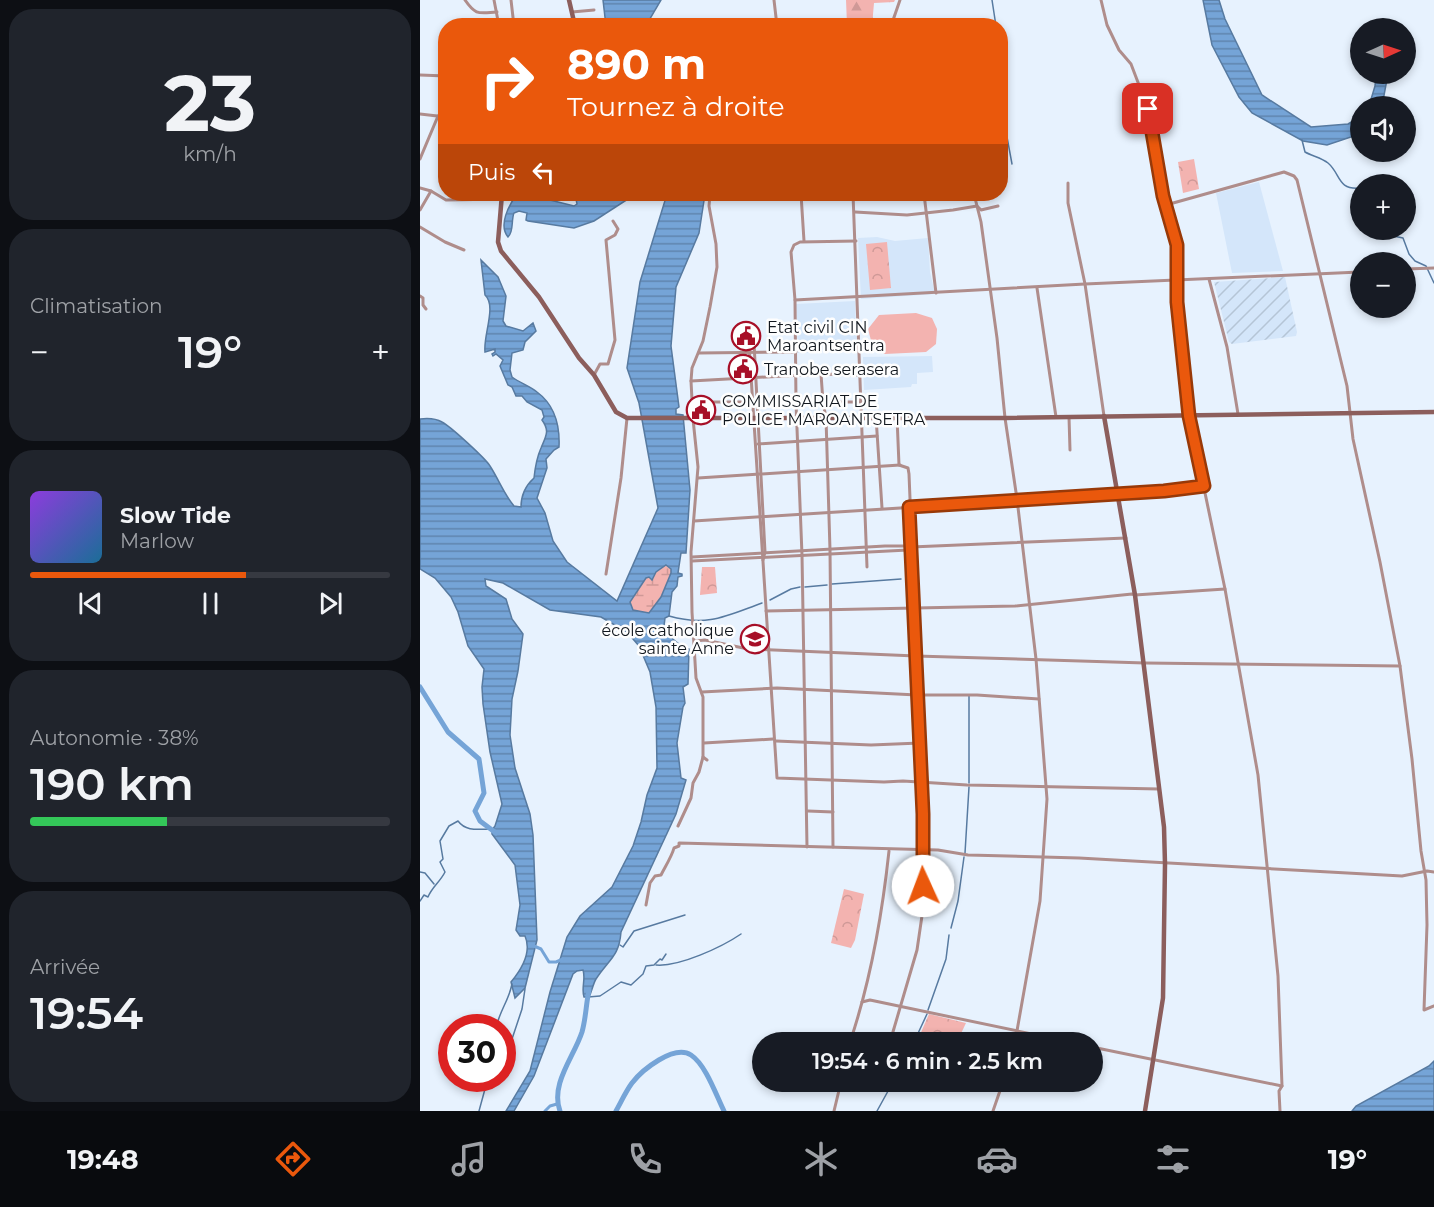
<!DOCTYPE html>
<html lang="fr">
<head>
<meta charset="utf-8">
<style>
	body { margin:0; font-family:Montserrat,sans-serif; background:#20242c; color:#f1f3f6; height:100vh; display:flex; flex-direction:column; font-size:22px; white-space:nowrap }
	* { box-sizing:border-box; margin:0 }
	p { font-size:20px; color:#9ea1a6 }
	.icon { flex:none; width:33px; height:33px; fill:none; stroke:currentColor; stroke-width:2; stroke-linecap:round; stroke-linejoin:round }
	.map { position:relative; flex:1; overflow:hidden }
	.panel { display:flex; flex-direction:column; gap:9px; padding:9px; background:#0d0f14; width:420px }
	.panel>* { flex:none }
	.top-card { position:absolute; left:18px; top:18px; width:570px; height:183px; border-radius:24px; box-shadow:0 3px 9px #0003; background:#ea580c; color:#fff; overflow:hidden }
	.needle { width:39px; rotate:87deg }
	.controls { position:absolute; left:930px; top:18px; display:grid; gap:12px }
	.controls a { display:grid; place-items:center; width:66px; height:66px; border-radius:50%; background:#171b24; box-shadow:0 3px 9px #0003; font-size:30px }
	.speed { position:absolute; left:18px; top:1014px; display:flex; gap:12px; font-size:30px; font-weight:700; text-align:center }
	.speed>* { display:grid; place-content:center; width:78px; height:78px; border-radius:50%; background:#171b24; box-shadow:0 3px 9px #0003; line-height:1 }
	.speed .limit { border:9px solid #d22; background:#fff; color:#111 }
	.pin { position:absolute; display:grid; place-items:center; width:51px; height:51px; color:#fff; margin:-26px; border-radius:12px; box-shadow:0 3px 9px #0006 }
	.me { position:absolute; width:66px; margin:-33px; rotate:358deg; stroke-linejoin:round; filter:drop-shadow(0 0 4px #0008) }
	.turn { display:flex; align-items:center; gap:21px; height:126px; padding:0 30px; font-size:27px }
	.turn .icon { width:78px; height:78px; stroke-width:2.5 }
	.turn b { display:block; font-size:42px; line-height:51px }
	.then { display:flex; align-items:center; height:57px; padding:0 30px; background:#0003; gap:12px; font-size:22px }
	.big { font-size:45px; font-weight:600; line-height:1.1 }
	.panel .tile { flex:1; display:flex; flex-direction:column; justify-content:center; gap:9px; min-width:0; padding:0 21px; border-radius:24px; background:#20242c }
	.panel .dial { align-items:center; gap:0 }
	.dial b { font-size:78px; line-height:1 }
	.song { display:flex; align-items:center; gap:18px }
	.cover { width:72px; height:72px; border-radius:9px; background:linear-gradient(135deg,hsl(270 70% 55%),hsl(200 70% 35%)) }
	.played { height:6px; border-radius:3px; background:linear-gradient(90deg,#ea580c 60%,#363941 60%) }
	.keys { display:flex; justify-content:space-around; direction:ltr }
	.heat { display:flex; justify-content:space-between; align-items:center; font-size:33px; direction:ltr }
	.charge { height:9px; border-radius:4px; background:linear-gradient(90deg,#34c759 38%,#363941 0) }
	.trip { position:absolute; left:332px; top:1032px; width:351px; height:60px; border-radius:30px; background:#171b24; box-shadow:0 3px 9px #0003; font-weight:600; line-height:60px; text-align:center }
	.tabs { display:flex; height:96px; justify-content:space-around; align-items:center; background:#090b0e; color:#9ea1a6 }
	.tabs .icon { width:42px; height:42px }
	.tabs .selected { color:#ea580c }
	.tabs b { font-size:27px; color:#f1f3f6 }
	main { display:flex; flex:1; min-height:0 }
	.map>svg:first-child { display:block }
	.built { fill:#d4e6fa }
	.industrial { fill:url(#industrial-furrows) }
	.forest { fill:url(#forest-firs) }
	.wetland { fill:url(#wetland-marsh) }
	.park { fill:url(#park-crowns) }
	.pitch { fill:#f3b3b0 }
	.water { fill:url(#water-rules); stroke:#577aa0; stroke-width:1.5; fill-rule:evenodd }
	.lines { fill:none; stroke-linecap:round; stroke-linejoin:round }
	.stream { stroke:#577aa0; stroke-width:1.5 }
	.canal { stroke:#75a4d7; stroke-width:3 }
	.river { stroke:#75a4d7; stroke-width:5 }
	.street { stroke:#af8d8b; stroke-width:3 }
	.secondary { stroke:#8c5e5c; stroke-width:4.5 }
	.route-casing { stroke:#983908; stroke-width:15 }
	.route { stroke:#ea580c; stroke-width:10 }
	.labels { text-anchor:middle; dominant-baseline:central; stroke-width:5; stroke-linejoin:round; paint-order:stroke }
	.poi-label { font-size:16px; fill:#12181f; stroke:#fefefe; text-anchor:start }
</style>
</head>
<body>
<main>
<section class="panel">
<div class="tile dial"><b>23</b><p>km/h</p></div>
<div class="tile"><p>Climatisation</p>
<div class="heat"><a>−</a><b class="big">19°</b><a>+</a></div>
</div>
<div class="tile">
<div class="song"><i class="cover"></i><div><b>Slow Tide</b><p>Marlow</p></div></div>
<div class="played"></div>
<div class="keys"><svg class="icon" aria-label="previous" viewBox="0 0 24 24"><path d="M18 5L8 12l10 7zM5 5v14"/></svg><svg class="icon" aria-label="pause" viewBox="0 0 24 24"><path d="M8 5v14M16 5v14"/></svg><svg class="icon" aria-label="next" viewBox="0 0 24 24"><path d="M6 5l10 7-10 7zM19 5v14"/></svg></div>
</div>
<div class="tile"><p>Autonomie · 38%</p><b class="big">190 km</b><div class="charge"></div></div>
<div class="tile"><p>Arrivée</p><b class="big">19:54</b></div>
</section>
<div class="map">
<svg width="1014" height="1111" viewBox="0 0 1014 1111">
	<defs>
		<pattern id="industrial-furrows" width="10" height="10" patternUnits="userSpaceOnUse" patternTransform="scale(1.5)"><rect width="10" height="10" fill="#d4e6fa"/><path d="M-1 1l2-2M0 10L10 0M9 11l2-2" fill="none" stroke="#b5c5d6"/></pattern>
		<pattern id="forest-firs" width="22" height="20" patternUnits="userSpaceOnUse" patternTransform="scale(1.5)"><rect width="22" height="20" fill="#f3b3b0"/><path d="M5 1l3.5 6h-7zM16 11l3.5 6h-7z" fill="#cf9997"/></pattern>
		<pattern id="wetland-marsh" width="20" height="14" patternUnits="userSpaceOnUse" patternTransform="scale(1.5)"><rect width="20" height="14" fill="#f3b3b0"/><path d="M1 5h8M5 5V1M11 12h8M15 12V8" fill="none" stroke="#cf9997"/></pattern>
		<pattern id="park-crowns" width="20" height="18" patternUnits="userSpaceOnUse" patternTransform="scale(1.5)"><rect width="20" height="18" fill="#f3b3b0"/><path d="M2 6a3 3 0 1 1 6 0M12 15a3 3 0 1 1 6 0" fill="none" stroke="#cf9997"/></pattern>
		<pattern id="water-rules" width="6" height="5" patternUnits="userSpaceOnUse" patternTransform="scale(1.5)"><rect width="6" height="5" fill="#75a4d7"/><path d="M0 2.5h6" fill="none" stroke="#5f85ae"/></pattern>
	</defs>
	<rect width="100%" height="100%" fill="#e7f2fe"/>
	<g class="built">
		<polygon points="839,182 863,271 812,273 796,193"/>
		<polygon points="457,237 475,241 508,238 510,272 515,294 441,299 438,238"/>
		<polygon points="435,301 437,351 378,353 376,304"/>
		<polygon points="512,356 513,372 497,373 497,384 492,384 491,387 444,390 443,357"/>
	</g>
	<polygon class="industrial" points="865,277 877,332 876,336 812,344 809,342 794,282"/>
	<polygon class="forest" points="426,0 475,0 474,2 454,3 452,26 427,25"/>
	<polygon class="wetland" points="246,565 251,569 251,573 241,597 229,613 213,610 210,602 226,578 229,576 231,580 236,572"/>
	<g class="park">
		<polygon points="774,159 779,189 763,193 758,162"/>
		<polygon points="467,242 471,288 450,290 446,244"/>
		<polygon points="282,567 295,567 297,593 280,595"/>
		<polygon points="424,889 444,894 435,940 431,948 411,943"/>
		<polygon points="509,1014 546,1023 537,1042 513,1042 499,1037"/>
	</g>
	<polygon class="pitch" points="496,313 512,318 517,329 516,344 506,352 465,354 453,348 448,329 459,315"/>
	<g class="water">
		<polygon points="183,0 241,0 228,22 229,25 186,26"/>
		<polygon points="783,0 799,0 805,19 842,95 891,127 928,124 940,117 940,134 907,145 883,141 832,113 819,97 792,45"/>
		<polygon points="956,74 968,74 962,106 949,106 955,86"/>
		<path d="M97,194H120L126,199L154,206L157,204L155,194H223L211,197L174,221L154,228L108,221L106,220L107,213L99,211L94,213C91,220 94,232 88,237C78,225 89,205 97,194Z"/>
		<path d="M247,194H285L279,233L256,287L251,346L259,407L256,409V414L263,415L270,490L266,553H261L258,573L262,574V576L258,577L257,586L252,592L249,616L245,618L244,626L250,628L249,636L264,648L269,649L268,684L263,687L265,703L263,707L257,743L261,778L266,780L256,814L201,932C199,957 189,959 176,979C173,984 172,991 169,997H164C161,988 166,979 163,970L157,971L153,974L114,1076L94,1111H86L110,1071L130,992L147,937L160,916L192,887L213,846L221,822L227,795L237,768L236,707L230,672L219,646L207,632L181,617L130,610L83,583L65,579L66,586L86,599L92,619L103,634L98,671L92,699L90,735L95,768L110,814L113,835L117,940L105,988L95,998L91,982C101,970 112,952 105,936H100L96,930L100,905L95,865L72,834V830L75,826L82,804L70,752L63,704L62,687L64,669L48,646L38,612L31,597L15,578L0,569V419C8,418 15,418 22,422C30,426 66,459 70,466C79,480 84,494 94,506L101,507C101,495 105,486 114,478C115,468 117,457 121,448C126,436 130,431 122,420L124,417L122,410L107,402L102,396H96L92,387L88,385L80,366L83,360L76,354L73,356L72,354L75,352V349L65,352C63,335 77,306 65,295L61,260L78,277L86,296L83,321L86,326L103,331L113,323L116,331L105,342L103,350L92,353L90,370L92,377C100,383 110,386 117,392C136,406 140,426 139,447L134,450L126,459L127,468L117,498L125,513L133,541L147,562L197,601L238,508L219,403L207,368L220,282ZM246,565L251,569V573L241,597L229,613L213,610L210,602L226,578L229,577L232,580L236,572Z"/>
		<polygon points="1014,1061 1014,1111 932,1111 936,1106 1009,1066"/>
	</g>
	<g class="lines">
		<g class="stream">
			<polyline points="572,0 576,26"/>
			<polyline points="580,73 584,121 592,164"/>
			<path d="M882,140L885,152C892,156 902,158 908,163C921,174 917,190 940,188"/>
			<polyline points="960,230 964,234 983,238 989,254 995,261 1006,266 1014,283"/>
			<polyline points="412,584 481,579"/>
			<polyline points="385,587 407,585"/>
			<polyline points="350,600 371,589 380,587"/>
			<path d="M249,616C288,627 306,616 342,603"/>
			<polyline points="549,696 549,783"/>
			<polyline points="545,853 549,787"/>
			<polyline points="0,872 5,873 14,884"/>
			<path d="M0,901L4,895L8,897C12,887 20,882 25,872L20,862L23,859L20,841L29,826L38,821C46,832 59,829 71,829"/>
			<polyline points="531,928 538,901 544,857"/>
			<polyline points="200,945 203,947 214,931 265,915"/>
			<path d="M236,965C259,967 302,947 321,934"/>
			<polyline points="168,997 180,996 201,982 211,985 223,974 226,966 234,965 240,959 242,960 246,954"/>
			<polyline points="508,1010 526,959 529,935"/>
			<path d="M76,1028C79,1012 89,1000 92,984"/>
			<polyline points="82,1041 92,1039 102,1009 105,989"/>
			<polyline points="494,1042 507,1014"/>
			<polyline points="59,1111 68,1078"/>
			<polyline points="457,1111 473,1082"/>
		</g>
		<g class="canal">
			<polyline points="114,946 121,949 129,962 136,962 143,959"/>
			<polyline points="125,1111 130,1106 137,1104"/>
		</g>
		<g class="river">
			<polyline points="0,687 28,732 59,759 64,793 55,811 60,821 76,833"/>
			<path d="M140,1111C130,1084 154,1057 162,1032C166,1018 166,1004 169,990"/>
			<path d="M196,1111C201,1102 206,1091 212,1083C222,1070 254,1044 271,1055C286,1065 296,1095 304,1111"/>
		</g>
		<g class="street">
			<path d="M45,0C56,16 59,13 77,12"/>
			<polyline points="74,0 79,26"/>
			<polyline points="91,0 94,26"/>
			<polyline points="354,0 357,26"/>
			<polyline points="681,0 687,25 699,50 711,64 727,106 743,196 756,243 757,302 769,416 805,589 838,775 858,976 862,1086 859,1091 860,1111"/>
			<polyline points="152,12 174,10"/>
			<polyline points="471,26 480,0"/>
			<polyline points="0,75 26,76"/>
			<polyline points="0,114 26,117"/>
			<polyline points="0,159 18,116"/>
			<polyline points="648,183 648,203 665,284 684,416"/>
			<polyline points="0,188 11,191 26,200 81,199"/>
			<polyline points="381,194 384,241"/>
			<polyline points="433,194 447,567"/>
			<polyline points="504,194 516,293"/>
			<polyline points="554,194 561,222 577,338 585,418 597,499 616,659 627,799 620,901 595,1042"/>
			<polyline points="746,205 864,172 874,176 877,180 927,386 933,439 960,562 980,666 992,759 1001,851 1006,880 1007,925 1004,1010 1014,1006"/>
			<polyline points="0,210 11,191"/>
			<polyline points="435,212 487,215 533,210 557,206 561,210 578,206"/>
			<polyline points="0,227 25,242 44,250"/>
			<polyline points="986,269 1014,268"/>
			<polyline points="789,279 807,347 818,414"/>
			<polyline points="617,288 636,417"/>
			<polyline points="0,296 3,298 3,305 6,309"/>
			<polyline points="375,300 665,284 940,272"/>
			<polyline points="331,340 329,345 357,778 464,782 483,781 547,785 739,789"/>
			<polyline points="331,340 334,343 345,552 343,560"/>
			<polyline points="279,353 376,352"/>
			<polyline points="401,374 403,402 406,418 410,550 413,847"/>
			<polyline points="174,375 180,364 188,364 195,340 186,240 195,235 198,229 193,221"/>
			<polyline points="271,381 401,374 441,375"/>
			<polyline points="273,402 442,402"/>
			<polyline points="456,417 462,508"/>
			<polyline points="649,417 650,450"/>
			<polyline points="338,444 457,436"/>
			<polyline points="278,478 480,465"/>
			<polyline points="274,521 735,492 784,486"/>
			<polyline points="272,557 465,546 489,546 491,547 706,538"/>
			<polyline points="272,561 488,550 491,547"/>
			<polyline points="186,574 201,478 207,418"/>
			<polyline points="346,611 595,606 712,594 715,595 805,589"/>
			<polyline points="275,641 285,640 328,649 496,656 725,663 980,666"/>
			<polyline points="282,692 357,688 497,695 557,695 619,699"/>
			<polyline points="356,741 451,745 500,743"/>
			<polyline points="284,743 353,739"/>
			<polyline points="287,760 283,757 283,697 276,678 272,612 271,552 278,467 273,419 271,381 272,368 283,341 290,307 297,267 296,244 289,206 290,194"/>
			<polyline points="388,811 413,812"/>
			<polyline points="258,826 271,798 273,783 279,772 283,757"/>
			<polyline points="387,847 382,555 376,403 375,300 371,252 374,245 380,242 436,241"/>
			<path d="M226,905L230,883L235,876L241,875C245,867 252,856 254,848L259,846V843L518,850L548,855L659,858L982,876L1007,871L1014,872"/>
			<polyline points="442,1002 450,1000 650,1042"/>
			<path d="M430,1042C451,980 462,916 469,851"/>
			<polyline points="470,1042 497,950 504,902 503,815 489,474 488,468 479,465 477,417"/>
			<polyline points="672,1047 862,1086"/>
			<polyline points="414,1111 421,1082"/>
			<polyline points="573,1111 583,1082"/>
		</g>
		<g class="secondary">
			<polyline points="149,0 155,26"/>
			<polyline points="82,194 78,242 81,251 119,297 159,358 174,375 196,412 207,418 585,418 1014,412"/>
			<polyline points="684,416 715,595 744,827 745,864 743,998 725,1111"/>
		</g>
	</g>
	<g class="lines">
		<g class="route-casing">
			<polyline id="route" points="503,886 503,814 489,507 744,491 784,486 769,416 757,302 757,245 743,196 728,109"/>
		</g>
		<use href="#route" class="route"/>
	</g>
	<defs>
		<g id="civic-ring" transform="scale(1.5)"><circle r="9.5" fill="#fefefe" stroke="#a70f27" stroke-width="1.5"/><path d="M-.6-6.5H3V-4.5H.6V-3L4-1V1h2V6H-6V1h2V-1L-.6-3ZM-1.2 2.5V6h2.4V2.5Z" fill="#a70f27"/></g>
		<g id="university-ring" transform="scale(1.5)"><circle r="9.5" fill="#fefefe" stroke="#a70f27" stroke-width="1.5"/><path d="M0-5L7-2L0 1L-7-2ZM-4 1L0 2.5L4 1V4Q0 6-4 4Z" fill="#a70f27"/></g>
	</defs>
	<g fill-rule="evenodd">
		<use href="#civic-ring" x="326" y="336"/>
		<use href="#civic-ring" x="323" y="369"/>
		<use href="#civic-ring" x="281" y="410"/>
		<use href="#university-ring" x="335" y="639"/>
	</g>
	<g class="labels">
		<g class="poi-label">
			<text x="347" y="327">Etat civil CIN<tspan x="347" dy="18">Maroantsentra</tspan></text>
			<text x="344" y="369">Tranobe serasera</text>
			<text x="302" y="401">COMMISSARIAT DE<tspan x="302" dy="18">POLICE MAROANTSETRA</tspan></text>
			<text x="314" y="630" text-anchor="end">école catholique<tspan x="314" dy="18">sainte Anne</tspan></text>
		</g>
	</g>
</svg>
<div class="controls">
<a><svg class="needle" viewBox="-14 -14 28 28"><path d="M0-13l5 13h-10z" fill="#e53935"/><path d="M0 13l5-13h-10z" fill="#9ea1a6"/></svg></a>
<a><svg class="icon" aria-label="sound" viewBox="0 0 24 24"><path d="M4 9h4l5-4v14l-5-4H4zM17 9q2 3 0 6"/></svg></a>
<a>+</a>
<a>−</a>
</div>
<div class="speed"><div class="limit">30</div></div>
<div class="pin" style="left:728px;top:109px;background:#d93025"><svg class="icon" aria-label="arrive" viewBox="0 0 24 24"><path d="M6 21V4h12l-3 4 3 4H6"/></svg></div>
<svg class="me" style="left:503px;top:886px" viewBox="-20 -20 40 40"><circle r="19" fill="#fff"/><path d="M0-13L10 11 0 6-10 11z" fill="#ea580c"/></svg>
<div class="trip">19:54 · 6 min · 2.5 km</div>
<div class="top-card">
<div class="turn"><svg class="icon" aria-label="right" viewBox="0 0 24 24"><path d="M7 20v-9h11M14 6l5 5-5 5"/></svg><div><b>890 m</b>Tournez à droite</div></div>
<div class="then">Puis<svg class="icon" aria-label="left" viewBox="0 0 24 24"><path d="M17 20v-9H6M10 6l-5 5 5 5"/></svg></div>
</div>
</div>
</main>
<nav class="tabs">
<b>19:48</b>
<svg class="icon selected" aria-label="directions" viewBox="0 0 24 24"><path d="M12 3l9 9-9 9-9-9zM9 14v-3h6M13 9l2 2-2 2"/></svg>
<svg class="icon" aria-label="music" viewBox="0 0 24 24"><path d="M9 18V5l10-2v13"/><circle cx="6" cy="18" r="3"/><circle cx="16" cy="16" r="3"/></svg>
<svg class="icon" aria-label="phone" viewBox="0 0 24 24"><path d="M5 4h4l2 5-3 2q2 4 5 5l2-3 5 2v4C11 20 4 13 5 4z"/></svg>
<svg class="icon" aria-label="climate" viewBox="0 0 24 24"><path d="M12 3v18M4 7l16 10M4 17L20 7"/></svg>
<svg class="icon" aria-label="car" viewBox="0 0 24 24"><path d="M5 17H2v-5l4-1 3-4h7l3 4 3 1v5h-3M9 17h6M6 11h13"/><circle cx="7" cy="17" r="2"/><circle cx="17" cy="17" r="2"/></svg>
<svg class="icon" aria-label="filters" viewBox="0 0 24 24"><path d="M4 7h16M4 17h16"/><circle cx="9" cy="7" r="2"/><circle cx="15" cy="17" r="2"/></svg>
<b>19°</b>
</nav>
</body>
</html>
